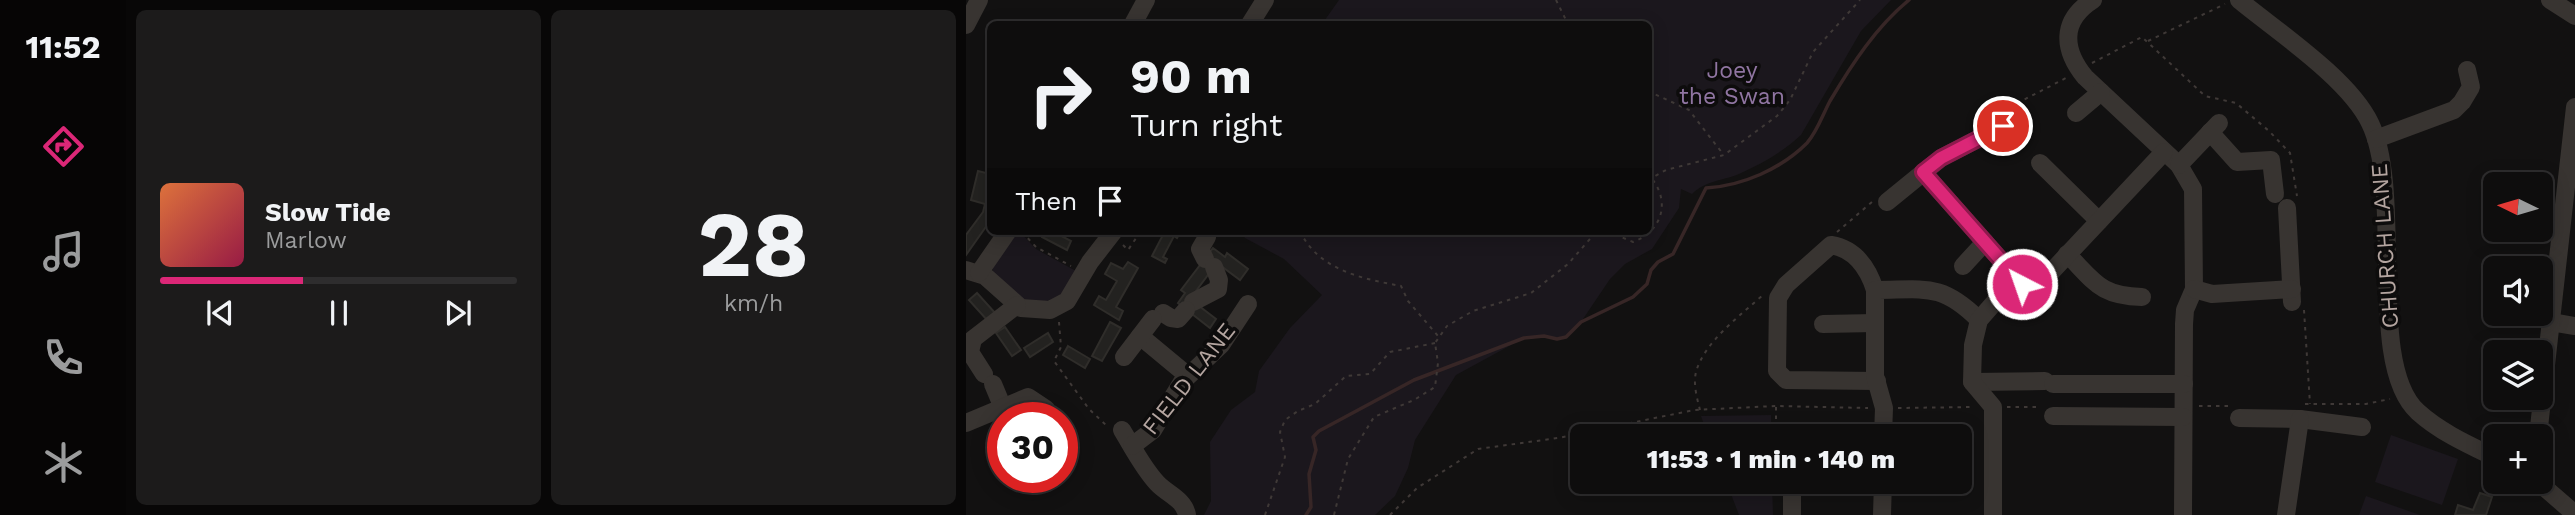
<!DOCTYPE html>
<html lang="en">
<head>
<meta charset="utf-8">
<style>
	body { margin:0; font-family:"Work Sans",sans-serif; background:#1c1b1b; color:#f1f3f6; height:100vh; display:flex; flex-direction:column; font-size:26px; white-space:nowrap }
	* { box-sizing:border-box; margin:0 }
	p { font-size:23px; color:#9b9c9d }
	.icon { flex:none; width:38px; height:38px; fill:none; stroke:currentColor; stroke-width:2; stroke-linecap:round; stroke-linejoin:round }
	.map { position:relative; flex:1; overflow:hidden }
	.drawer { display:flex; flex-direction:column; gap:10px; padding:10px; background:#080707; width:840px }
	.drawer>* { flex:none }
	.guide { position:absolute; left:21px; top:21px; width:665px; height:214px; border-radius:10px; box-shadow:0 4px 18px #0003,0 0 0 2px #2e2d2e; background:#0e0d0d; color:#f1f3f6; overflow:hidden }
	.needle { width:46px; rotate:275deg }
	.tools { position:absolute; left:1517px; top:172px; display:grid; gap:14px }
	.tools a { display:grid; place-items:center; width:70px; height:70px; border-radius:10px; background:#0e0d0d; box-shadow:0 4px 18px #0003,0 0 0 2px #2e2d2e; font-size:35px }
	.speed { position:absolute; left:21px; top:402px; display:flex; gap:14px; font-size:35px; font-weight:700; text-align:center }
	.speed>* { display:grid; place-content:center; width:91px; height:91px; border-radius:50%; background:#0e0d0d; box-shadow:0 4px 18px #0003,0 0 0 2px #2e2d2e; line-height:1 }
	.speed .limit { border:10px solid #d22; background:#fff; color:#111 }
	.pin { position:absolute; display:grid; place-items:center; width:60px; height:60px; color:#fff; margin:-30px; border:4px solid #fff; border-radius:50%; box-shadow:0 2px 7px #0007 }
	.me { position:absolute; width:77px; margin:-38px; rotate:319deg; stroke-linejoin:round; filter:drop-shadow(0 0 5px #0008) }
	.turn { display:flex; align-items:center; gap:24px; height:147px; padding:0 28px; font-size:32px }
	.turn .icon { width:91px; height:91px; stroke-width:2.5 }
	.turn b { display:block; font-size:49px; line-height:60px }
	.then { display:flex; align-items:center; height:66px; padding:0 28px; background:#0003; gap:14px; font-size:26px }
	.drawer .card { flex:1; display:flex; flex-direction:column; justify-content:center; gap:10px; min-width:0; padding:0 24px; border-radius:10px; background:#1c1b1b }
	.drawer .dial { align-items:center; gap:0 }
	.dial b { font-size:91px; line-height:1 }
	.song { display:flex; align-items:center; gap:21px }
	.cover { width:84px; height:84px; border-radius:10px; background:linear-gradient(135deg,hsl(20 70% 55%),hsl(340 70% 35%)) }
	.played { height:7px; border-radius:4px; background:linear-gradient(90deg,#db2777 40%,#2e2d2e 40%) }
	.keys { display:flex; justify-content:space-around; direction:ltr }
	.drawer .tiles { flex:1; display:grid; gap:10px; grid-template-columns:repeat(2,1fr) }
	.trip { position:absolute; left:604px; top:424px; width:402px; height:70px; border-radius:10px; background:#0e0d0d; box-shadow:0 4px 18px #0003,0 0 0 2px #2e2d2e; font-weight:800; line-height:70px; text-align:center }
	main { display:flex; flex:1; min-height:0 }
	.tabs { display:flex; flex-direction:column; width:126px; justify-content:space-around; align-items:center; background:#060505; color:#9b9c9d }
	.tabs .icon { width:49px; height:49px }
	.tabs .on { color:#db2777 }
	.tabs b { font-size:32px; color:#f1f3f6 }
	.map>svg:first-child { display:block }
	.green { fill:#1b171d }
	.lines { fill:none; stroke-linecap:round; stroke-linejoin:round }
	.stream { stroke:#372626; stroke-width:3.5 }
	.building { fill:#232220; stroke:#2f2d2a; stroke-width:2 }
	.path { stroke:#3f3937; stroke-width:2; stroke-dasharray:3.5 5; stroke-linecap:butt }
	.minor { stroke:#383431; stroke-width:18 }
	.route-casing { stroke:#8e194d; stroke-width:18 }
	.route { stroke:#db2777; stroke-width:12 }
	.labels { text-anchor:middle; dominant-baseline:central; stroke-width:7; stroke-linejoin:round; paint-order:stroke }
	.park-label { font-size:23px; fill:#9075a2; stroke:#0d0c0c }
	.street-label { font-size:23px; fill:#b4a5a0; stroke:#0d0c0c }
</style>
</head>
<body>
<main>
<nav class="tabs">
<b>11:52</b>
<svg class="icon on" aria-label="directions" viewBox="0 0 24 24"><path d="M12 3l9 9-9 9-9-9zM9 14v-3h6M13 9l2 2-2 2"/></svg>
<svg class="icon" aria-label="music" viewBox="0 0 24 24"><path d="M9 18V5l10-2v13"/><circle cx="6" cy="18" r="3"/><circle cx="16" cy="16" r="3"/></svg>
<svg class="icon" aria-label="phone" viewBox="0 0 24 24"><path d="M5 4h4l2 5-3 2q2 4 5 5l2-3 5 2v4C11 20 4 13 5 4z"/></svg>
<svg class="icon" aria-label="climate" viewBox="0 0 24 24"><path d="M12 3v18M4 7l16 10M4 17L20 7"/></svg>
</nav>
<section class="drawer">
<div class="tiles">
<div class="card">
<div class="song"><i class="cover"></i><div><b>Slow Tide</b><p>Marlow</p></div></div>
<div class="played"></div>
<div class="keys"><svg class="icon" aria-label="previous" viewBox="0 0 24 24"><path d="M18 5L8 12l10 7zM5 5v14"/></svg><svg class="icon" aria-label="pause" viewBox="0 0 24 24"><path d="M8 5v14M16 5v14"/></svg><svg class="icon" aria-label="next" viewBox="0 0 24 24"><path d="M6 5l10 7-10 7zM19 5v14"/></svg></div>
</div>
<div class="card dial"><b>28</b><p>km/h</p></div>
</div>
</section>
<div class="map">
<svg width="1609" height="515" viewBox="0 0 1609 515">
	<rect width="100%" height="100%" fill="#121111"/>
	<g class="green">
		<path d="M373,0H925L895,31L835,135C818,151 797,163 775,173C758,181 740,180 726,194L715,189L713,208L686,249L659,264L644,279L615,322L600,337L558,338L490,375L449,440L442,468L429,496L409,515H238L245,501L244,442L265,410L289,392L293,371L324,328L356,295L318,259L279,238L273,231H682V24H356Z"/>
		<path d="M48,231H53L70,249L110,271C94,301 90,303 56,301L27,273L26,266Z"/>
		<polygon points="805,415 805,436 742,436 735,416"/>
		<polygon points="1425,435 1492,459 1476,505 1409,482"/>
		<polygon points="760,481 806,481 807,515 773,515"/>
		<polygon points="1400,496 1454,515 1393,515"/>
	</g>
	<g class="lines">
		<path class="stream" d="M340,515L345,507L343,474L350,450L347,437L353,431L448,380L558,338L578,336L591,339L600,337L615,322L667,297L681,284L685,270L692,262L707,254L740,188C776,186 815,169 841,143C851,132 857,114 864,101C886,64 910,27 943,0"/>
	</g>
	<g class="building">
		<polygon points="12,171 24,174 24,221 0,255 0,235 17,212 19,204 5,200"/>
		<polygon points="79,231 86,231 105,241 101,250 76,237"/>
		<polygon points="199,231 215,231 211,238 208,236 197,257 201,259 199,263 186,256"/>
		<polygon points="247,248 259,257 261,253 282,269 274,280 251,263 224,299 250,319 244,328 212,303 219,293 215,290"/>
		<polygon points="162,262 172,268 150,307 157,311 153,320 128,305 133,296 140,300 151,281 139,274 145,263 157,269"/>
		<polygon points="11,293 30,314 22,321 3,300"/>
		<polygon points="144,322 155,328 136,361 126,356"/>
		<polygon points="39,327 55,350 46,356 30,333"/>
		<polygon points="82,333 87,342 64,357 58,348"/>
		<polygon points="102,346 124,359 119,368 97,355"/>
		<polygon points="1514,493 1526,497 1520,515 1489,515 1492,505 1507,510"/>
	</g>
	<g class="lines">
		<g class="path">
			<polyline points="590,0 602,24"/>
			<polyline points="1182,41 1259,4"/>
			<polyline points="1126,63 1176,37 1239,96 1270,103 1303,131 1324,153 1331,196"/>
			<polyline points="682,91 723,110 757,154"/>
			<polyline points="1036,111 1100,78"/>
			<polyline points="682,180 700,170 758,155 811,116 824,100 847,52 894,0"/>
			<path d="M334,231C352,270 397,279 435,286L442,301L472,336"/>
			<path d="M641,231L667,242C694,232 705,205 687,180"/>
			<polyline points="56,232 70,247 105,266"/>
			<polyline points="871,232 906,202"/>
			<polyline points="157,245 162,250 175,231"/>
			<polyline points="1338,310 1344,404"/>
			<polyline points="93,322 95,347 88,361 123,409 142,427"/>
			<polyline points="1339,404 1400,404 1424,399"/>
			<polyline points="1233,406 1263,406"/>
			<polyline points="810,407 810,436"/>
			<polyline points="1041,407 1074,407"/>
			<polyline points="932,408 1007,407"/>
			<path d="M734,410C731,398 727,384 730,372C738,342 775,315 797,295"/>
			<polyline points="299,515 319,457 314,432 319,420 332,411 349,404 380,376 404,374 424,352 469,343"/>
			<polyline points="368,515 382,459 408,417 448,400 469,387 472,363 469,343 481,326 507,311 565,293 602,264 631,231"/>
			<polyline points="424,515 451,488 512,449 592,438 728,410 810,406 902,408"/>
		</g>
		<g class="minor">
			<path d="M1127,0C1094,21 1097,50 1119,77L1213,165L1227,189L1228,289L1219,310L1218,324L1217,515"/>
			<path d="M1273,0C1312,32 1383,79 1404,123C1439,195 1399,364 1452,412C1474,432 1503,445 1530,458"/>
			<polyline points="1584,0 1609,16"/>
			<polyline points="167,24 180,0"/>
			<polyline points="284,24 299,0"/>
			<polyline points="0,25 13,0"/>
			<polyline points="1110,113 1135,92"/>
			<polyline points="1244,132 1271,162 1305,160 1309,194"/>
			<polyline points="1410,139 1488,110 1496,102 1505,87 1501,70"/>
			<polyline points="1074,163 1133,221"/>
			<polyline points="1213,165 1253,123"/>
			<polyline points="957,172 1056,284"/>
			<polyline points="921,202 975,158 1037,126"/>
			<polyline points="1321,208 1326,302"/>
			<path d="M1101,254C1129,282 1134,296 1176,297"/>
			<polyline points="239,259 234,249 241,237"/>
			<polyline points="997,266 1019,242"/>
			<polyline points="0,270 19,276 55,308 84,310 101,301 124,262 148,231"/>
			<polyline points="13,273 42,231"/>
			<polyline points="1228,289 1246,294 1326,289"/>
			<path d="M909,290C902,268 889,249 865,245L820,285L812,298L811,371L820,380L911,381"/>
			<polyline points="227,302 252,289 253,280 248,267"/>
			<polyline points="197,313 205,318 212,319 220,310"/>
			<polyline points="1585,322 1609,326"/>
			<polyline points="857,324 909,323"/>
			<polyline points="174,336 221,375"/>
			<polyline points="158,357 187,319"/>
			<polyline points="18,374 4,352 7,339 51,305"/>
			<polyline points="1006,382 1079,381"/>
			<polyline points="27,384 37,408"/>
			<polyline points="1087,384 1218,384"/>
			<polyline points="1087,416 1217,417"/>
			<polyline points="1273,418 1334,419 1396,427"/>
			<polyline points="0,423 62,397 80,409"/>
			<path d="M156,430C167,448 177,468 191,483C201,494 218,499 221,515"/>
			<path d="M917,436L918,408L909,376V290C958,290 975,282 1013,320"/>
			<polyline points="1572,436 1609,107"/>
			<polyline points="166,446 187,430 216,382 255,345 282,304"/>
			<polyline points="826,481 826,515"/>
			<polyline points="1571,481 1609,514"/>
			<polyline points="916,515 917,481"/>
			<polyline points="1027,515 1027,407 1006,382 1007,345 1013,320 1041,288 1056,284 1072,286 1198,152"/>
			<polyline points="1320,515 1334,419"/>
		</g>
	</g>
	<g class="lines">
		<g class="route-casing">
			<polyline id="route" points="1037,126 975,158 957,172 1056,284"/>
		</g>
		<use href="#route" class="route"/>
	</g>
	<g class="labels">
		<g class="park-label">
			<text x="766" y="70">Joey<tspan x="766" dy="26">the Swan</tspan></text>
		</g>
		<g class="street-label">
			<text transform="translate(1419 246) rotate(-94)">CHURCH LANE</text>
			<text transform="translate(223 379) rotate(-52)">FIELD LANE</text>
		</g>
	</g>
</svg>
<div class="tools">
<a><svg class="needle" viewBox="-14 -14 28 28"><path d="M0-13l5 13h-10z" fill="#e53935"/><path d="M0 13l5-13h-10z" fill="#9b9c9d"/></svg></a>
<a><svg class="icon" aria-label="sound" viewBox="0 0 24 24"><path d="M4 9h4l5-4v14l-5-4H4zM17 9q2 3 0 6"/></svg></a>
<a><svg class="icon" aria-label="layers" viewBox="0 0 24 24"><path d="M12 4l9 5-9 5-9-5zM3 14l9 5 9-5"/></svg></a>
<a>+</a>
</div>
<div class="speed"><div class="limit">30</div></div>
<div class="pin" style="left:1037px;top:126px;background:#d93025"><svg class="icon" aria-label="arrive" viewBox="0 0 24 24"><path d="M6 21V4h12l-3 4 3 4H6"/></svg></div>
<svg class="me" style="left:1056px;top:284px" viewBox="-20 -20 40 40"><circle r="17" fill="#db2777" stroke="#fff" stroke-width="3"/><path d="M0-11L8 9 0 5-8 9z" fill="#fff"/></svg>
<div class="trip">11:53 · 1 min · 140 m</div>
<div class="guide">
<div class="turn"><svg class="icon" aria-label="right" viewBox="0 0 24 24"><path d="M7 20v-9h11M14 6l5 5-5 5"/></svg><div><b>90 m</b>Turn right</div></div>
<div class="then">Then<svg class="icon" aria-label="arrive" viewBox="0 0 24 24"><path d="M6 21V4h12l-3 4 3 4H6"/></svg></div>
</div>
</div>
</main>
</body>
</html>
